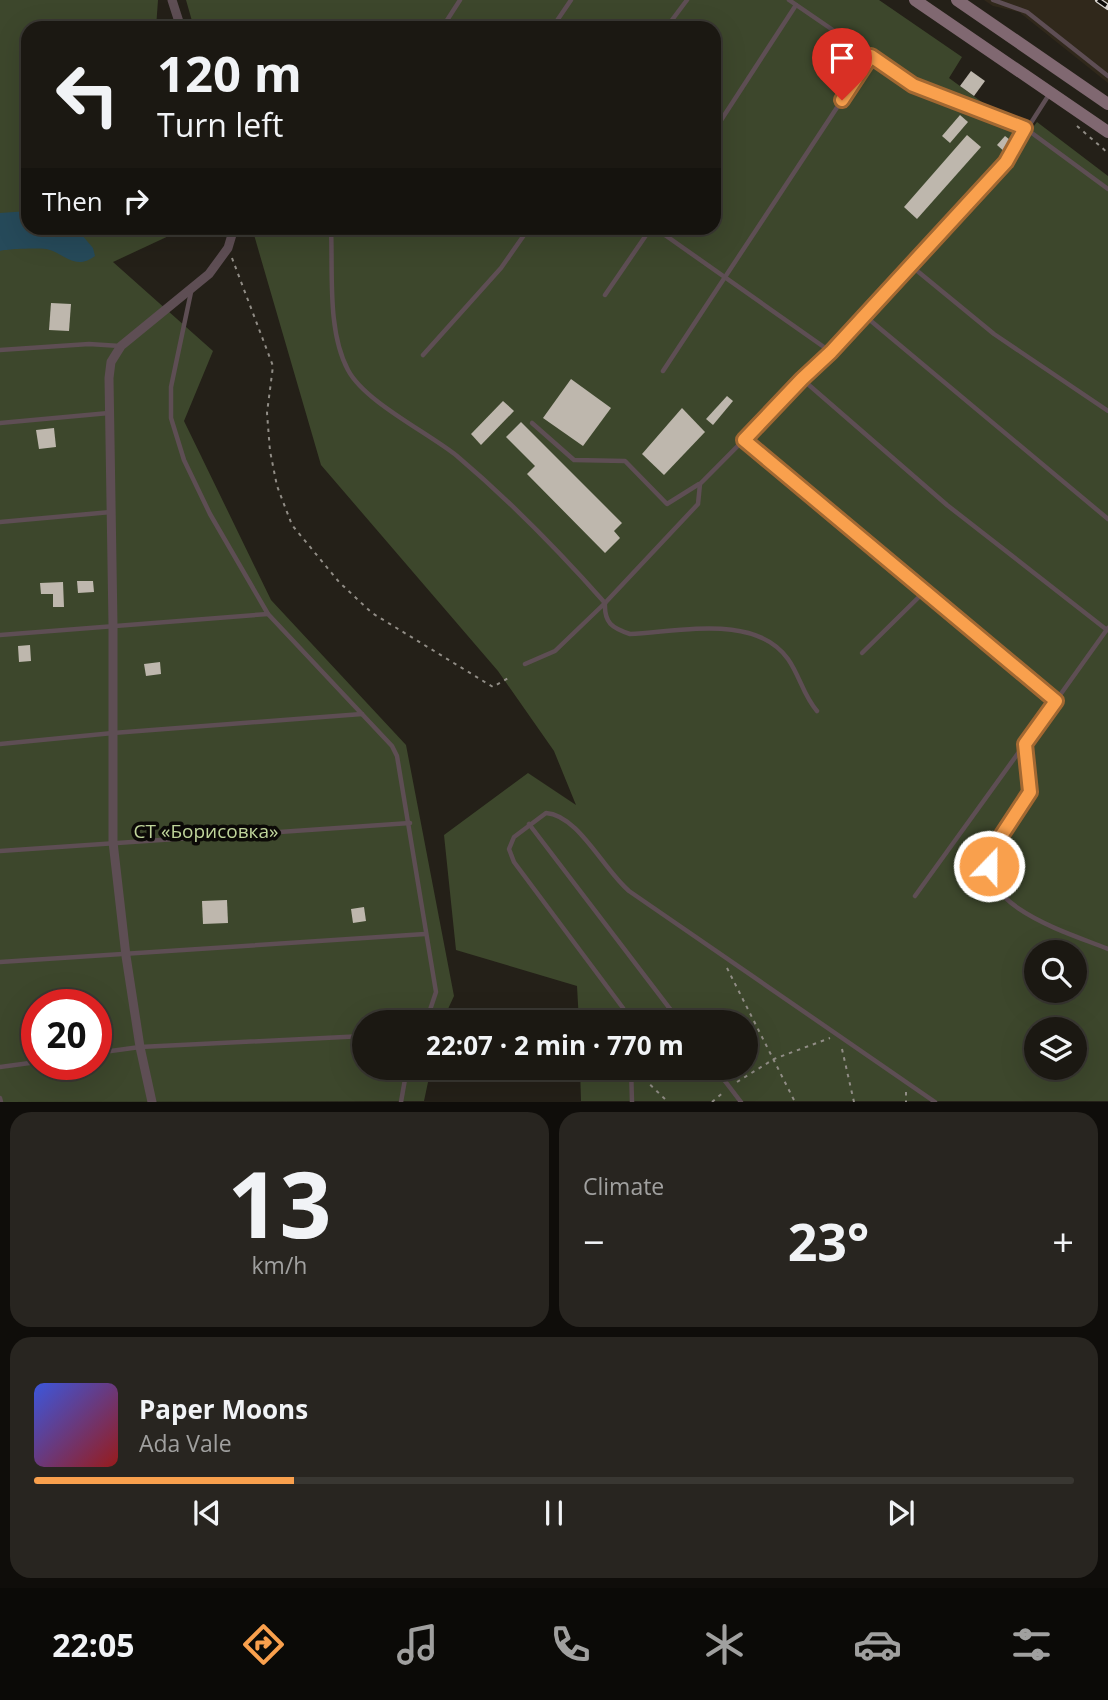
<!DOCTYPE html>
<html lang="en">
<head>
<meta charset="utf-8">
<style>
	body { margin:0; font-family:"Open Sans",sans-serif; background:#282520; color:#f1f3f6; height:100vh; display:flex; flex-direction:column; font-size:26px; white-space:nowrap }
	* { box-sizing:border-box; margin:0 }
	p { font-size:23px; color:#a0a09f }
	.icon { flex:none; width:38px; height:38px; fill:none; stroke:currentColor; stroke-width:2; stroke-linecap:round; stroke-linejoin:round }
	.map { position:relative; height:1102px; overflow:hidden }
	.side { display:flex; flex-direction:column; gap:10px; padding:10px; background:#0f0d0a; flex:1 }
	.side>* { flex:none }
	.guide { position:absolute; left:21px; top:21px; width:700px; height:214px; border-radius:21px; box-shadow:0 7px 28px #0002,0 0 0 2px #393732; background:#1b1812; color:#f1f3f6; overflow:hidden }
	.controls { position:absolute; left:1024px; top:940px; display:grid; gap:14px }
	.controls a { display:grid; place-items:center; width:63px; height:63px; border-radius:50%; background:#1b1812; box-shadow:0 7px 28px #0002,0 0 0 2px #393732; font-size:35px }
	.speed { position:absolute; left:21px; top:989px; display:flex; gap:14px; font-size:35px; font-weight:700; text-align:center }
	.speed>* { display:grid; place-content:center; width:91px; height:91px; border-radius:50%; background:#1b1812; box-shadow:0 7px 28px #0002,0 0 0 2px #393732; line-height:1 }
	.speed .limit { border:10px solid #d22; background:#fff; color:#111 }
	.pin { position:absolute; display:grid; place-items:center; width:60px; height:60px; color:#fff; margin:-72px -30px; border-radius:50% 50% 50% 0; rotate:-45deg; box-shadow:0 0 7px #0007 }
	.pin .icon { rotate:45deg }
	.me { position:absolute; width:77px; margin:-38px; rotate:22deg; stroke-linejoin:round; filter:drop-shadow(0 0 5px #0008) }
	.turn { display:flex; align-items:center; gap:24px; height:147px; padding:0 21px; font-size:32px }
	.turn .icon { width:91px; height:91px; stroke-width:2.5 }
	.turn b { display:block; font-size:49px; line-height:60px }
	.then { display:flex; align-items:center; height:66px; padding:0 21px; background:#0003; gap:14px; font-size:26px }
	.big { font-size:52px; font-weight:700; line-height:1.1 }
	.side .card { flex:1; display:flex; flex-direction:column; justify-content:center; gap:10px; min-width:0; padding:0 24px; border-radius:21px; background:#282520 }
	.side .dial { align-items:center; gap:0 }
	.dial b { font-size:91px; line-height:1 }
	.song { display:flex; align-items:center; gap:21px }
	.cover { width:84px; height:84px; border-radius:10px; background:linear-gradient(135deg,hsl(230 70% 55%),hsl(0 70% 35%)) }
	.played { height:7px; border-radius:4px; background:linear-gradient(90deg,#f9a04d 25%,#393732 25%) }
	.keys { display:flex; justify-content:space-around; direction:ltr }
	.heat { display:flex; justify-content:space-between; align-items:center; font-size:38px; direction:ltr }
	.side .tiles { flex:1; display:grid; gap:10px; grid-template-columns:1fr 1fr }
	.card:last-child { grid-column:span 2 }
	.trip { position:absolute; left:352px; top:1010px; width:406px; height:70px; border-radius:35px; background:#1b1812; box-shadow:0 7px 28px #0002,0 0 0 2px #393732; font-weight:700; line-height:70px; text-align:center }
	.menu { display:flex; height:112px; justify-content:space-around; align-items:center; background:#0b0a07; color:#a0a09f }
	.menu .icon { width:49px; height:49px }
	.menu .selected { color:#f9a04d }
	.menu b { font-size:32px; color:#f1f3f6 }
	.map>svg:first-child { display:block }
	.built { fill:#30281b }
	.green { fill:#3d472c; fill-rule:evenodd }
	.water { fill:#264a5a }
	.building { fill:#beb7ad }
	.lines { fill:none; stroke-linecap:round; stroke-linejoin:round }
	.path { stroke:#918d86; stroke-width:2; stroke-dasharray:3.5 5; stroke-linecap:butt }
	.service { stroke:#5e4e54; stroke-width:4.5 }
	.minor { stroke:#5e4e54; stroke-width:9 }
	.secondary { stroke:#806871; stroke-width:12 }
	.rail-casing { stroke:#d9d5d0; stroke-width:6 }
	.rail { stroke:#0c0a07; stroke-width:3.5; stroke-dasharray:10; stroke-linecap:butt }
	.route-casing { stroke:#a26832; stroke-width:18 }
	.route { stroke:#f9a04d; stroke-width:12 }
	.labels { text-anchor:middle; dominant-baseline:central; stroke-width:7; stroke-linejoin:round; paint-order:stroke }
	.park-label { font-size:19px; fill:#bfd49a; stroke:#0c0a07 }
</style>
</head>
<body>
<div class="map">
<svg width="1108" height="1102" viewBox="0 0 1108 1102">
	<rect width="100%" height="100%" fill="#242018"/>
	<polygon class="built" points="984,0 1108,0 1108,83 1019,12 993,6"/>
	<g class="green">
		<path d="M0,0H158L156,28H28V228H173V234L113,262L213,351L184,421L271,600L406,745L454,996L442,1022H364V1068H431L424,1101L0,1102ZM37,1004H96V1064H37Z"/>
		<path d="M186,0H879L962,57L949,78L1027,135L1037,122L1108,176V1101H581L580,1068H746V1022H579L577,986L456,950L444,835L528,773L576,805L554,751L498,671L321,465L252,228H714V28H194ZM1036,952H1074V990H1036ZM1036,1029H1074V1068H1036Z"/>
	</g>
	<path class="water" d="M28,211V228H76L93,248L95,256C76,270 67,256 50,250C44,247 5,249 0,251V213Z"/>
	<g class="building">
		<polygon points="971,71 985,81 974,96 960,86"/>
		<polygon points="960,115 968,122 950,143 942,136"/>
		<polygon points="967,135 981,147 917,219 904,207"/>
		<polygon points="1005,136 1014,143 1006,153 997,145"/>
		<polygon points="51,303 71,304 69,331 49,330"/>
		<polygon points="571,379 611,408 583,446 543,418"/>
		<polygon points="727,396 733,401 713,425 706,419"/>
		<polygon points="503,401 514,411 481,445 471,434"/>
		<polygon points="682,408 705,432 664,475 642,454"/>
		<polygon points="521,422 622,523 614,531 620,538 605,553 527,474 535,466 506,437"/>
		<polygon points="54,428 56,447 39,449 36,430"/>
		<polygon points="77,581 93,581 94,592 78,593"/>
		<polygon points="63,582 64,607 53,607 53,594 41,594 40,583"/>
		<polygon points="30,645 31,661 19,662 18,646"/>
		<polygon points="160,662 161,674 146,676 144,664"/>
		<polygon points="227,900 228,923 203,924 202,901"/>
		<polygon points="364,907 366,921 353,923 351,909"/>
	</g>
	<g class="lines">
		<g class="path">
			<polyline points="1077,126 1108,153"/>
			<polyline points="232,258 273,366 267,413 270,451 277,486 292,525 339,582 372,613 493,687 510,677"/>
			<polyline points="727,968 795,1102"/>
			<polyline points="842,1049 854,1102"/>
			<polyline points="638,1073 668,1102"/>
			<polyline points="737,1082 774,1059 830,1038"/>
			<polyline points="906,1092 906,1102"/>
			<polyline points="712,1102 725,1091"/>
		</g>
		<g class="service">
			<polyline points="789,0 913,85 1025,128 1108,189"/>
			<polyline points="993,0 1027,12 1108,76"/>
			<polyline points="442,28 460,0"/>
			<polyline points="552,28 571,0"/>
			<polyline points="666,28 687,0"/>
			<polyline points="714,131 796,5"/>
			<path d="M331,228C333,272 327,331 348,370C365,402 427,432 457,456C510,501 559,551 605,603L698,504L700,484L831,352L1006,162L1050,93"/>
			<polyline points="655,228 831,352"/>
			<polyline points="910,265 994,334 1108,411"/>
			<polyline points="191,292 171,387 171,418 184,460 210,514 268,614 392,746 397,756 436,992 426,1022"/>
			<polyline points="605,295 651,228"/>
			<polyline points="865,316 1108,519"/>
			<polyline points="0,350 89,344 120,346"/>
			<polyline points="423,355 501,268 529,228"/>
			<polyline points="663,371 871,56"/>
			<polyline points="802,379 947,505 1107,630"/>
			<polyline points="0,423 109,413"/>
			<polyline points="532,423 574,460 625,461 667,504 699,484"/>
			<polyline points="744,440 1056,701"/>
			<polyline points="0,522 111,512"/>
			<path d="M1108,628L1025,744L1030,792C1019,809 998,833 991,851C972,906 1072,934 1108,949"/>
			<polyline points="0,635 268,614"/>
			<polyline points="862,653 925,591"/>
			<path d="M525,664L555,651L605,603C604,623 612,628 630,634C679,632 755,613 788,659C800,676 803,695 817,711"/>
			<polyline points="0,744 113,733 362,714"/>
			<polyline points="529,824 680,1022"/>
			<polyline points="0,851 410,823"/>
			<polyline points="915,896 1024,745"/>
			<polyline points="0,962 425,934"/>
			<path d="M631,1022L623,1008L514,862L509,849L514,837L546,813C578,815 603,869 629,891L935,1102"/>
			<polyline points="96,1053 140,1047 364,1036"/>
			<polyline points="0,1067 37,1062"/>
			<polyline points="631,1068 632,1102"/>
			<polyline points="715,1068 741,1102"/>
			<polyline points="0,1098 1,1102"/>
			<polyline points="401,1102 407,1068"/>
		</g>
		<g class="minor">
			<polyline points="172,0 181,28"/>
			<polyline points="152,1102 140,1047 126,956 113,842 113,625 109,378 111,362 121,346 209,274 228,248 234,228"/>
		</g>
		<g class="secondary">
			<polyline points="915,0 1108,132"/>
			<polyline points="957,0 1108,104"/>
		</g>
		<g class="rail-casing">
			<polyline id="rail" points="1098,0 1108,7"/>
		</g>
		<use href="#rail" class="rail"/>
	</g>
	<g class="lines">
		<g class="route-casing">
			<polyline id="route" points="842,100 871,56 913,85 1025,128 1006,162 831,352 802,379 744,440 1056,701 1025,744 1030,792 992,850 989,866"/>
		</g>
		<use href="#route" class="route"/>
	</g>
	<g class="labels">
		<g class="park-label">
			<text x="206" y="831">СТ «Борисовка»</text>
		</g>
	</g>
</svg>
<div class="controls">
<a><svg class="icon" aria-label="search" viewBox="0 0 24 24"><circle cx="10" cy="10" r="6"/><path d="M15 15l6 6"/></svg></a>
<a><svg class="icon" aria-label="layers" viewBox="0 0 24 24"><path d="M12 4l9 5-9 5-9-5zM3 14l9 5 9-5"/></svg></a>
</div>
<div class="speed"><div class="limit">20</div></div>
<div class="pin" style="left:842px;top:100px;background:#d93025"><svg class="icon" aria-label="arrive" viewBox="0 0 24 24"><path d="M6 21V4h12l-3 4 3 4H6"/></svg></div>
<svg class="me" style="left:989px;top:866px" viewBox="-20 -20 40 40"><circle r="17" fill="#f9a04d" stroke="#fff" stroke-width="3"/><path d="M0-11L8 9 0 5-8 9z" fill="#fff"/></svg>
<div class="trip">22:07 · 2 min · 770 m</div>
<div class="guide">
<div class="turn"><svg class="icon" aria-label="left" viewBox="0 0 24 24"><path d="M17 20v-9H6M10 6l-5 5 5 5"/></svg><div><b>120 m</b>Turn left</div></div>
<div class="then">Then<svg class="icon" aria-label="right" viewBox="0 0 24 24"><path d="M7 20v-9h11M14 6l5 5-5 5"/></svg></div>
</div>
</div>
<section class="side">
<div class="tiles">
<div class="card dial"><b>13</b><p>km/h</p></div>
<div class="card"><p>Climate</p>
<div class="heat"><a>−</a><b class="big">23°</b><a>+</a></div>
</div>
<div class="card">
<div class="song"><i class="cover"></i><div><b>Paper Moons</b><p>Ada Vale</p></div></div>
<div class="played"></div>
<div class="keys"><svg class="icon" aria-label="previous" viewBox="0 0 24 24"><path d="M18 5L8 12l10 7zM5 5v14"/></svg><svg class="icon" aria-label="pause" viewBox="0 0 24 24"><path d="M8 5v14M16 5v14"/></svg><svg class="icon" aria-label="next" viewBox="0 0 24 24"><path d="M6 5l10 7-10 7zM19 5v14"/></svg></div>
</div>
</div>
</section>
<nav class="menu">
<b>22:05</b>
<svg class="icon selected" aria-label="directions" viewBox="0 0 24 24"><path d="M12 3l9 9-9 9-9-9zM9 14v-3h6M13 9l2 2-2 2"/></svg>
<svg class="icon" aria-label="music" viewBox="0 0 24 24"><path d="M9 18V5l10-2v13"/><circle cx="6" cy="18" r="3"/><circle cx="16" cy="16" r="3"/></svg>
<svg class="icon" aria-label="phone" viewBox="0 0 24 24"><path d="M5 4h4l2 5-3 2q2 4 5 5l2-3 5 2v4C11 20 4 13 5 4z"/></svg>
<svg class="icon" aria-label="climate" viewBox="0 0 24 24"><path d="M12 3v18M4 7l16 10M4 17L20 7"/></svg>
<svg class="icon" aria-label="car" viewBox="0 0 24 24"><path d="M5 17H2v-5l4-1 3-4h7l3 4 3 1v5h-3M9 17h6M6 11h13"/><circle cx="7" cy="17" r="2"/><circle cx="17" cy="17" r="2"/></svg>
<svg class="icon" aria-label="filters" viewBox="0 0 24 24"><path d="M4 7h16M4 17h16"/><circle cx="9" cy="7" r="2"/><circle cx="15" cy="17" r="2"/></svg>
</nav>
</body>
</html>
